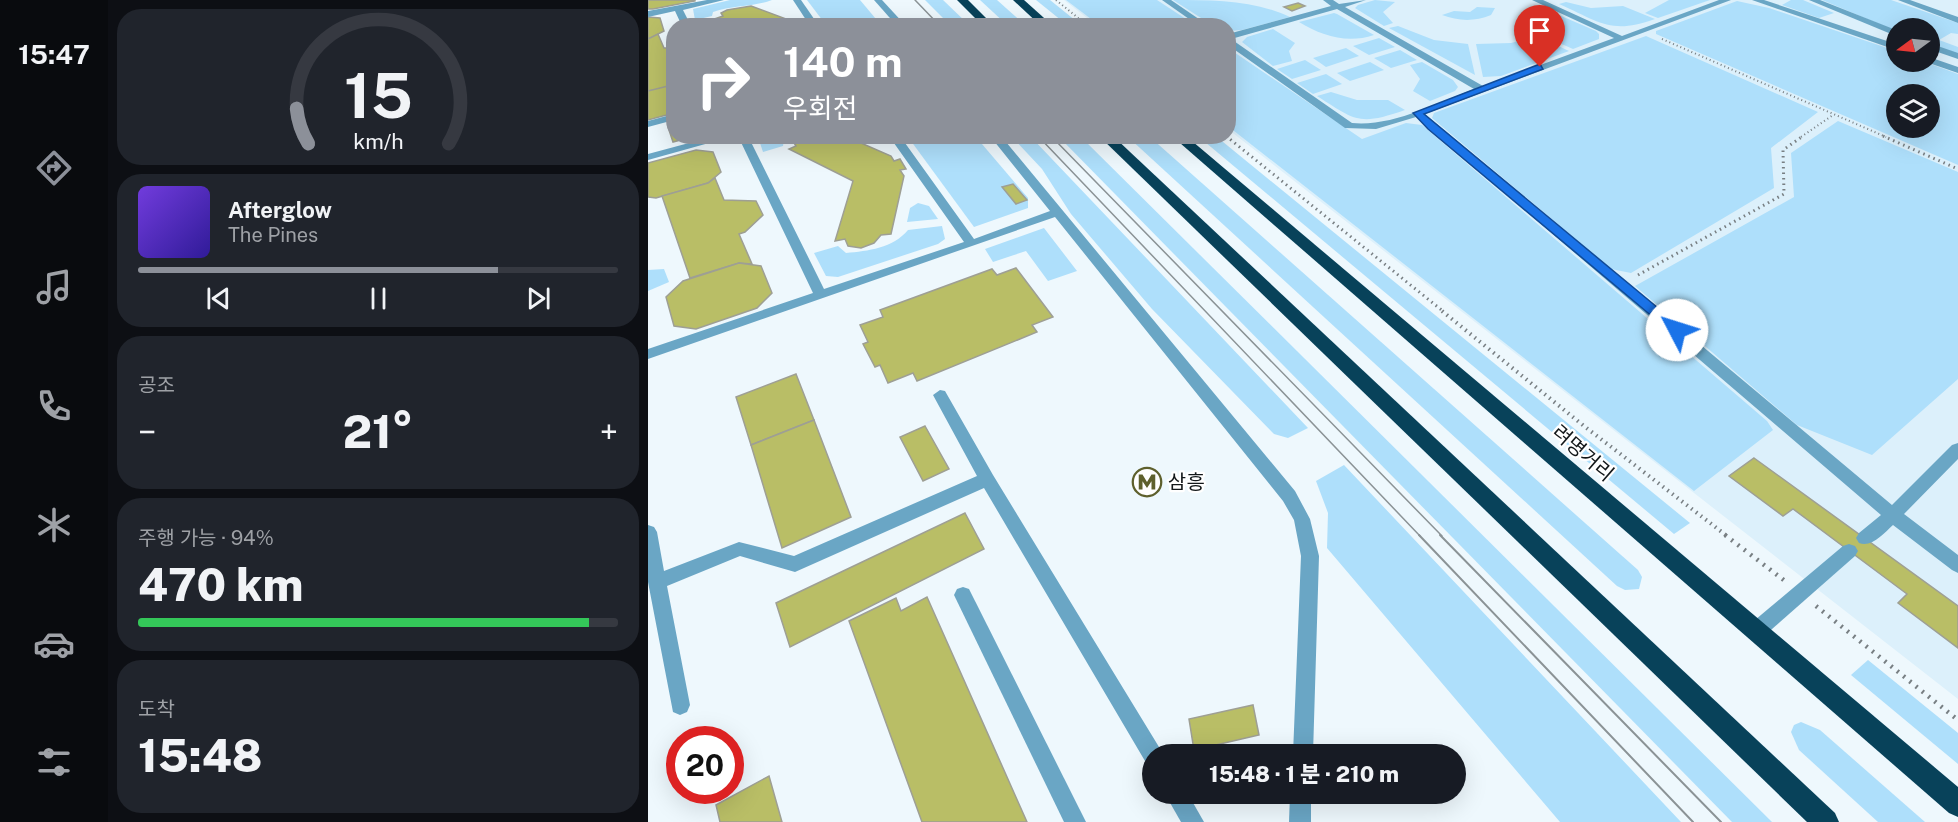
<!DOCTYPE html>
<html lang="ko">
<head>
<meta charset="utf-8">
<style>
	body { margin:0; font-family:"Public Sans","Noto Sans KR",sans-serif; background:#20242c; color:#f1f3f6; height:100vh; display:flex; flex-direction:column; font-size:22px; white-space:nowrap }
	* { box-sizing:border-box; margin:0 }
	p { font-size:20px; color:#9ea1a6 }
	.icon { flex:none; width:33px; height:33px; fill:none; stroke:currentColor; stroke-width:2; stroke-linecap:round; stroke-linejoin:round }
	.map { position:relative; flex:1; overflow:hidden }
	.drawer { display:flex; flex-direction:column; gap:9px; padding:9px; background:#0d0f14; width:540px }
	.drawer>* { flex:none }
	.guide { position:absolute; left:18px; top:18px; width:570px; height:126px; border-radius:24px; box-shadow:0 6px 24px #0002; background:#8c9099; color:#fff; overflow:hidden }
	.needle { width:39px; rotate:255deg }
	.buttons { position:absolute; left:1238px; top:18px; display:grid; gap:12px }
	.buttons a { display:grid; place-items:center; width:54px; height:54px; border-radius:50%; background:#171b24; box-shadow:0 6px 24px #0002; font-size:30px }
	.speed { position:absolute; left:18px; top:726px; display:flex; gap:12px; font-size:30px; font-weight:700; text-align:center }
	.speed>* { display:grid; place-content:center; width:78px; height:78px; border-radius:50%; background:#171b24; box-shadow:0 6px 24px #0002; line-height:1 }
	.speed .limit { border:9px solid #d22; background:#fff; color:#111 }
	.pin { position:absolute; display:grid; place-items:center; width:51px; height:51px; color:#fff; margin:-62px -26px; border-radius:50% 50% 50% 0; rotate:-45deg; box-shadow:0 0 6px #0007 }
	.pin .icon { rotate:45deg }
	.me { position:absolute; width:66px; margin:-33px; rotate:310deg; stroke-linejoin:round; filter:drop-shadow(0 0 4px #0008) }
	.turn { display:flex; align-items:center; gap:21px; height:126px; padding:0 18px; font-size:27px }
	.turn .icon { width:78px; height:78px; stroke-width:2.5 }
	.turn b { display:block; font-size:42px; line-height:51px }
	.big { font-size:45px; font-weight:800; line-height:1.1 }
	.drawer .widget { flex:1; display:flex; flex-direction:column; justify-content:center; gap:9px; min-width:0; padding:0 21px; border-radius:24px; background:#20242c }
	.drawer .dial { align-items:center; gap:0 }
	.dial svg { height:156px; overflow:visible; fill:none; stroke:#363941; stroke-width:7; stroke-linecap:round; text-anchor:middle }
	.dial text { fill:#f1f3f6; stroke:none }
	.song { display:flex; align-items:center; gap:18px }
	.cover { width:72px; height:72px; border-radius:9px; background:linear-gradient(135deg,hsl(260 70% 55%),hsl(250 70% 35%)) }
	.played { height:6px; border-radius:3px; background:linear-gradient(90deg,#8c9099 75%,#363941 75%) }
	.keys { display:flex; justify-content:space-around; direction:ltr }
	.heat { display:flex; justify-content:space-between; align-items:center; font-size:33px; direction:ltr }
	.charge { height:9px; border-radius:4px; background:linear-gradient(90deg,#34c759 94%,#363941 0) }
	.trip { position:absolute; left:494px; top:744px; width:324px; height:60px; border-radius:30px; background:#171b24; box-shadow:0 6px 24px #0002; font-weight:800; line-height:60px; text-align:center }
	main { display:flex; flex:1; min-height:0 }
	.tab-bar { display:flex; flex-direction:column; width:108px; justify-content:space-around; align-items:center; background:#090b0e; color:#9ea1a6 }
	.tab-bar .icon { width:42px; height:42px }
	.tab-bar .current { color:#8c9099 }
	.tab-bar b { font-size:27px; color:#f1f3f6 }
	.map>svg:first-child { display:block }
	.built { fill:#dcf0fb; fill-rule:evenodd }
	.green { fill:#aedffb; fill-rule:evenodd }
	.building { fill:#b9be66; stroke:#9e9f94; stroke-width:1.5 }
	.lines { fill:none; stroke-linecap:round; stroke-linejoin:round }
	.path-far3 { stroke:#787f83; stroke-width:2; stroke-dasharray:1 3; stroke-linecap:butt }
	.path-far2 { stroke:#787f83; stroke-width:3; stroke-dasharray:1.5 4; stroke-linecap:butt }
	.path-far1 { stroke:#787f83; stroke-width:4; stroke-dasharray:1.5 4.5; stroke-linecap:butt }
	.path { stroke:#787f83; stroke-width:4.5; stroke-dasharray:2 6; stroke-linecap:butt }
	.minor { fill:#6aa6c5; fill-rule:evenodd }
	.highway { fill:#08425a; fill-rule:evenodd }
	.tram-far1 { stroke:#8b9396; stroke-width:1.5 }
	.tram { stroke:#8b9396; stroke-width:2 }
	.route { fill:#1a73e8; stroke:#114b97; stroke-width:1.5 }
	.labels { text-anchor:middle; dominant-baseline:central; stroke-width:4.5; stroke-linejoin:round; paint-order:stroke }
	.street-label { font-size:20px; fill:#121719; stroke:#fff }
	.poi-label { font-size:20px; fill:#121719; stroke:#fff; text-anchor:start }
</style>
</head>
<body>
<main>
<nav class="tab-bar">
<b>15:47</b>
<svg class="icon current" aria-label="directions" viewBox="0 0 24 24"><path d="M12 3l9 9-9 9-9-9zM9 14v-3h6M13 9l2 2-2 2"/></svg>
<svg class="icon" aria-label="music" viewBox="0 0 24 24"><path d="M9 18V5l10-2v13"/><circle cx="6" cy="18" r="3"/><circle cx="16" cy="16" r="3"/></svg>
<svg class="icon" aria-label="phone" viewBox="0 0 24 24"><path d="M5 4h4l2 5-3 2q2 4 5 5l2-3 5 2v4C11 20 4 13 5 4z"/></svg>
<svg class="icon" aria-label="climate" viewBox="0 0 24 24"><path d="M12 3v18M4 7l16 10M4 17L20 7"/></svg>
<svg class="icon" aria-label="car" viewBox="0 0 24 24"><path d="M5 17H2v-5l4-1 3-4h7l3 4 3 1v5h-3M9 17h6M6 11h13"/><circle cx="7" cy="17" r="2"/><circle cx="17" cy="17" r="2"/></svg>
<svg class="icon" aria-label="filters" viewBox="0 0 24 24"><path d="M4 7h16M4 17h16"/><circle cx="9" cy="7" r="2"/><circle cx="15" cy="17" r="2"/></svg>
</nav>
<section class="drawer">
<div class="widget dial"><svg viewBox="0 0 100 80">
<path d="M14 69A42 42 0 1 1 86 69"/>
<path d="M14 69A42 42 0 0 1 8 51" stroke="#8c9099"/>
<text x="50" y="56" font-size="32" font-weight="700">15</text>
<text x="50" y="72" font-size="11">km/h</text>
</svg></div>
<div class="widget">
<div class="song"><i class="cover"></i><div><b>Afterglow</b><p>The Pines</p></div></div>
<div class="played"></div>
<div class="keys"><svg class="icon" aria-label="previous" viewBox="0 0 24 24"><path d="M18 5L8 12l10 7zM5 5v14"/></svg><svg class="icon" aria-label="pause" viewBox="0 0 24 24"><path d="M8 5v14M16 5v14"/></svg><svg class="icon" aria-label="next" viewBox="0 0 24 24"><path d="M6 5l10 7-10 7zM19 5v14"/></svg></div>
</div>
<div class="widget"><p>공조</p>
<div class="heat"><a>−</a><b class="big">21°</b><a>+</a></div>
</div>
<div class="widget"><p>주행 가능 · 94%</p><b class="big">470 km</b><div class="charge"></div></div>
<div class="widget"><p>도착</p><b class="big">15:48</b></div>
</section>
<div class="map">
<svg width="1310" height="822" viewBox="0 0 1310 822">
	<rect width="100%" height="100%" fill="#eef8fd"/>
	<path class="built" d="M416,0H1310V699L581,130L580,26L448,25ZM1248,28H1281V62H1248ZM1248,94H1281V128H1248Z"/>
	<g class="green">
		<path d="M82,0H124C105,7 85,5 65,12L64,16L47,20L45,9Z"/>
		<polygon points="159,0 212,0 233,25 178,25"/>
		<polygon points="277,0 295,0 321,25 302,25"/>
		<polygon points="332,0 349,0 377,25 359,25"/>
		<polygon points="388,0 402,0 433,25 419,25"/>
		<polygon points="418,0 509,0 547,25 451,25"/>
		<path d="M525,0C566,0 606,0 642,17L594,30L581,31L580,26L564,25Z"/>
		<polygon points="727,0 747,2 735,12 745,23 736,26 707,8 710,5"/>
		<polygon points="1021,0 1062,0 1010,18 997,13"/>
		<polygon points="1143,0 1155,0 1186,13 1171,18 1134,5"/>
		<polygon points="1174,0 1243,0 1310,23 1310,34 1303,33 1291,40 1310,47 1310,54 1281,44 1281,28 1248,28 1248,31"/>
		<path d="M1089,1L1121,8L1248,51V62H1277L1310,74V165L1008,34V31ZM1248,94H1281V128H1248Z"/>
		<path d="M918,2L943,8L975,6L1007,19C963,35 952,22 911,4Z"/>
		<path d="M829,7L847,8L843,15C826,22 810,21 794,15L806,11L822,12Z"/>
		<polygon points="897,9 948,31 951,34 951,39 925,49 893,35 904,26 900,17 891,11"/>
		<path d="M686,13L689,14L726,35C699,44 674,36 651,22Z"/>
		<polygon points="750,26 786,40 820,44 827,75 741,28"/>
		<polygon points="625,29 647,43 641,51 644,61 625,66 594,42 599,37"/>
		<polygon points="889,36 921,51 853,76 835,77 828,44 863,43"/>
		<polygon points="998,36 1170,112 1123,148 1126,188 983,273 963,269 784,118 786,113"/>
		<polygon points="731,38 747,47 721,55 705,46"/>
		<polygon points="580,48 714,139 758,123 774,125 1119,421 1125,430 1046,491 581,127"/>
		<polygon points="698,48 711,56 678,67 665,58"/>
		<polygon points="752,50 769,60 743,68 726,58"/>
		<polygon points="657,60 673,70 644,79 629,69"/>
		<polygon points="722,62 736,70 702,81 689,73"/>
		<polygon points="774,62 805,80 810,87 807,91 782,101 765,91 772,79 762,65"/>
		<polygon points="678,74 694,84 665,94 649,83"/>
		<path d="M683,92L709,100H740L757,110C711,126 708,121 669,96Z"/>
		<polygon points="1190,121 1310,172 1310,379 1224,455 1149,425 987,286 1146,197 1143,153"/>
		<polygon points="110,137 110,136 142,137 136,139 135,146 115,152"/>
		<polygon points="260,137 328,137 380,198 380,208 326,227"/>
		<polygon points="364,137 383,137 660,428 640,438 626,434 504,309 423,214 394,169"/>
		<polygon points="411,137 433,137 1124,822 1084,822"/>
		<polygon points="480,137 502,137 990,570 994,577 991,589 977,590 969,586"/>
		<polygon points="551,137 569,137 1042,523 1026,534"/>
		<polygon points="270,203 281,206 290,219 259,222 262,208"/>
		<path d="M294,226L297,239L290,244L190,277L178,276L166,253L190,246L198,253C220,251 245,248 260,230Z"/>
		<polygon points="396,228 429,271 400,281 378,251 345,262 337,249"/>
		<polygon points="16,269 21,282 0,291 0,270"/>
		<polygon points="696,465 1033,822 912,822 679,548 680,513 668,481"/>
		<polygon points="1220,660 1310,733 1310,764 1203,675"/>
		<polygon points="1153,722 1172,730 1277,822 1230,822 1151,750 1143,732 1146,725"/>
	</g>
	<g class="building">
		<polygon points="0,0 47,0 47,1 5,9 0,9"/>
		<polygon points="650,3 657,6 644,11 636,7"/>
		<polygon points="103,6 149,23 151,26 87,26 69,18 75,16 73,13 79,10"/>
		<polygon points="0,17 12,18 16,31 0,39"/>
		<polygon points="10,34 16,48 26,48 26,68 23,69 26,86 0,91 0,39"/>
		<polygon points="20,86 26,86 26,113 0,120 0,91"/>
		<polygon points="26,125 26,136 47,136 25,142 20,127"/>
		<polygon points="150,136 197,136 243,156 246,161 252,159 258,169 252,170 256,176 243,234 233,235 226,243 213,248 200,246 197,239 187,241 205,181 141,149 148,146 145,141"/>
		<polygon points="48,150 65,152 73,172 60,183 8,198 0,197 0,163"/>
		<polygon points="67,178 76,200 108,201 115,215 97,232 91,234 104,264 91,263 42,278 14,196 60,183"/>
		<polygon points="365,184 379,200 368,204 354,187"/>
		<polygon points="91,263 113,266 124,293 109,308 48,329 26,326 18,297 35,281"/>
		<polygon points="368,268 405,317 384,325 389,332 269,381 265,373 240,383 232,365 227,367 215,344 220,342 212,325 235,317 232,310 344,269 349,275"/>
		<polygon points="148,374 166,420 103,445 88,397"/>
		<polygon points="166,420 203,517 134,548 103,445"/>
		<polygon points="277,426 301,469 275,481 252,437"/>
		<polygon points="1106,458 1310,606 1310,648 1250,603 1259,594 1145,509 1135,516 1081,476"/>
		<polygon points="317,513 336,549 142,647 128,603"/>
		<polygon points="279,597 379,822 274,822 201,621 248,598 253,611"/>
		<polygon points="605,705 611,735 546,750 541,719"/>
		<polygon points="121,776 134,822 72,822 68,805"/>
	</g>
	<g class="lines">
		<g class="path-far3">
			<polyline points="408,0 440,26"/>
			<polyline points="1014,39 1238,137"/>
			<polyline points="1153,137 1185,115"/>
		</g>
		<g class="path-far2">
			<polyline points="578,136 796,312"/>
			<polyline points="1235,136 1310,169"/>
			<polyline points="990,275 1136,194 1135,150 1155,136"/>
		</g>
		<polyline class="path-far1" points="794,311 936,426 1079,536"/>
		<g class="path">
			<polyline points="1077,535 1137,581"/>
			<polyline points="1168,606 1310,720"/>
		</g>
		<g class="minor">
			<polygon points="59,0 76,0 35,10 43,26 34,26 27,11 0,17 0,11"/>
			<polygon points="145,0 153,0 171,26 162,26"/>
			<polygon points="226,0 234,0 258,26 249,26"/>
			<polygon points="514,0 523,0 561,26 551,26"/>
			<path d="M675,0H685L691,4L718,0L697,7L835,86L966,38L884,0H895L974,36L1071,0H1083L777,114L1244,505L1304,445L1310,443V459L1256,514L1310,555V573L1304,570L1245,525C1236,533 1224,548 1211,543L1208,538L1211,533L1233,515L768,117L728,129L697,128L580,45V34L683,6ZM689,9L826,89C789,103 744,127 704,123L583,39Z"/>
			<polygon points="1104,0 1116,0 1248,44 1248,50"/>
			<polygon points="1161,0 1172,0 1248,30 1248,36"/>
			<polygon points="1250,0 1262,0 1310,17 1310,23"/>
			<polygon points="1281,43 1310,53 1310,59 1281,49"/>
			<polygon points="1281,57 1310,67 1310,73 1278,62 1281,62"/>
			<polygon points="26,114 26,120 0,127 0,121"/>
			<polygon points="67,136 86,136 0,160 0,154"/>
			<polygon points="90,136 100,136 176,289 316,242 241,136 252,136 326,239 402,211 342,136 353,136 647,491 662,519 671,556 665,754 645,754 653,556 646,520 635,501 407,217 0,359 0,349 165,293"/>
			<polygon points="292,390 297,391 345,475 511,747 514,754 504,754 504,764 497,761 336,488 147,572 92,556 19,586 42,705 39,712 32,715 25,712 0,582 0,525 6,527 9,532 16,571 91,542 146,556 329,476 285,395"/>
			<polygon points="1201,544 1207,546 1210,551 1207,556 1115,637 1108,639 1101,637 1099,631 1101,625 1195,546"/>
			<polygon points="315,587 321,589 438,822 416,822 306,595 309,589"/>
			<polygon points="517,794 540,794 556,822 533,822"/>
			<polygon points="642,794 663,794 663,822 641,822"/>
		</g>
		<g class="highway">
			<polygon points="309,0 320,0 346,26 335,26"/>
			<polygon points="365,0 376,0 405,26 393,26"/>
			<polygon points="451,136 465,136 1187,813 1191,822 1159,822"/>
			<polygon points="524,136 538,136 1310,787 1310,817 1301,813"/>
		</g>
		<g class="tram-far1">
			<polyline points="267,0 292,26"/>
			<polyline points="390,136 772,536"/>
			<polyline points="403,136 794,536"/>
		</g>
		<g class="tram">
			<polyline points="771,535 1045,822"/>
			<polyline points="792,535 1073,822"/>
		</g>
	</g>
	<polygon class="route" points="892,64 895,69 776,114 1033,327 1033,333 1024,333 780,129 765,113"/>
	<defs>
		<g id="metro-ring" transform="scale(1.5)"><circle r="9.5" fill="#fff" stroke="#5e602d" stroke-width="1.5"/><path d="M-5.5 5V-5H-3L0 0L3-5H5.5V5H3V-.5L0 4L-3-.5V5Z" fill="#5e602d"/></g>
	</defs>
	<g fill-rule="evenodd">
		<use href="#metro-ring" x="499" y="482"/>
	</g>
	<g class="labels">
		<g class="street-label">
			<text transform="translate(935 453) rotate(41)">려명거리</text>
		</g>
		<g class="poi-label">
			<text x="520" y="482">삼흥</text>
		</g>
	</g>
</svg>
<div class="buttons">
<a><svg class="needle" viewBox="-14 -14 28 28"><path d="M0-13l5 13h-10z" fill="#e53935"/><path d="M0 13l5-13h-10z" fill="#9ea1a6"/></svg></a>
<a><svg class="icon" aria-label="layers" viewBox="0 0 24 24"><path d="M12 4l9 5-9 5-9-5zM3 14l9 5 9-5"/></svg></a>
</div>
<div class="speed"><div class="limit">20</div></div>
<div class="pin" style="left:892px;top:67px;background:#d93025"><svg class="icon" aria-label="arrive" viewBox="0 0 24 24"><path d="M6 21V4h12l-3 4 3 4H6"/></svg></div>
<svg class="me" style="left:1029px;top:330px" viewBox="-20 -20 40 40"><circle r="19" fill="#fff"/><path d="M0-13L10 11 0 6-10 11z" fill="#1a73e8"/></svg>
<div class="trip">15:48 · 1 분 · 210 m</div>
<div class="guide">
<div class="turn"><svg class="icon" aria-label="right" viewBox="0 0 24 24"><path d="M7 20v-9h11M14 6l5 5-5 5"/></svg><div><b>140 m</b>우회전</div></div>
</div>
</div>
</main>
</body>
</html>
